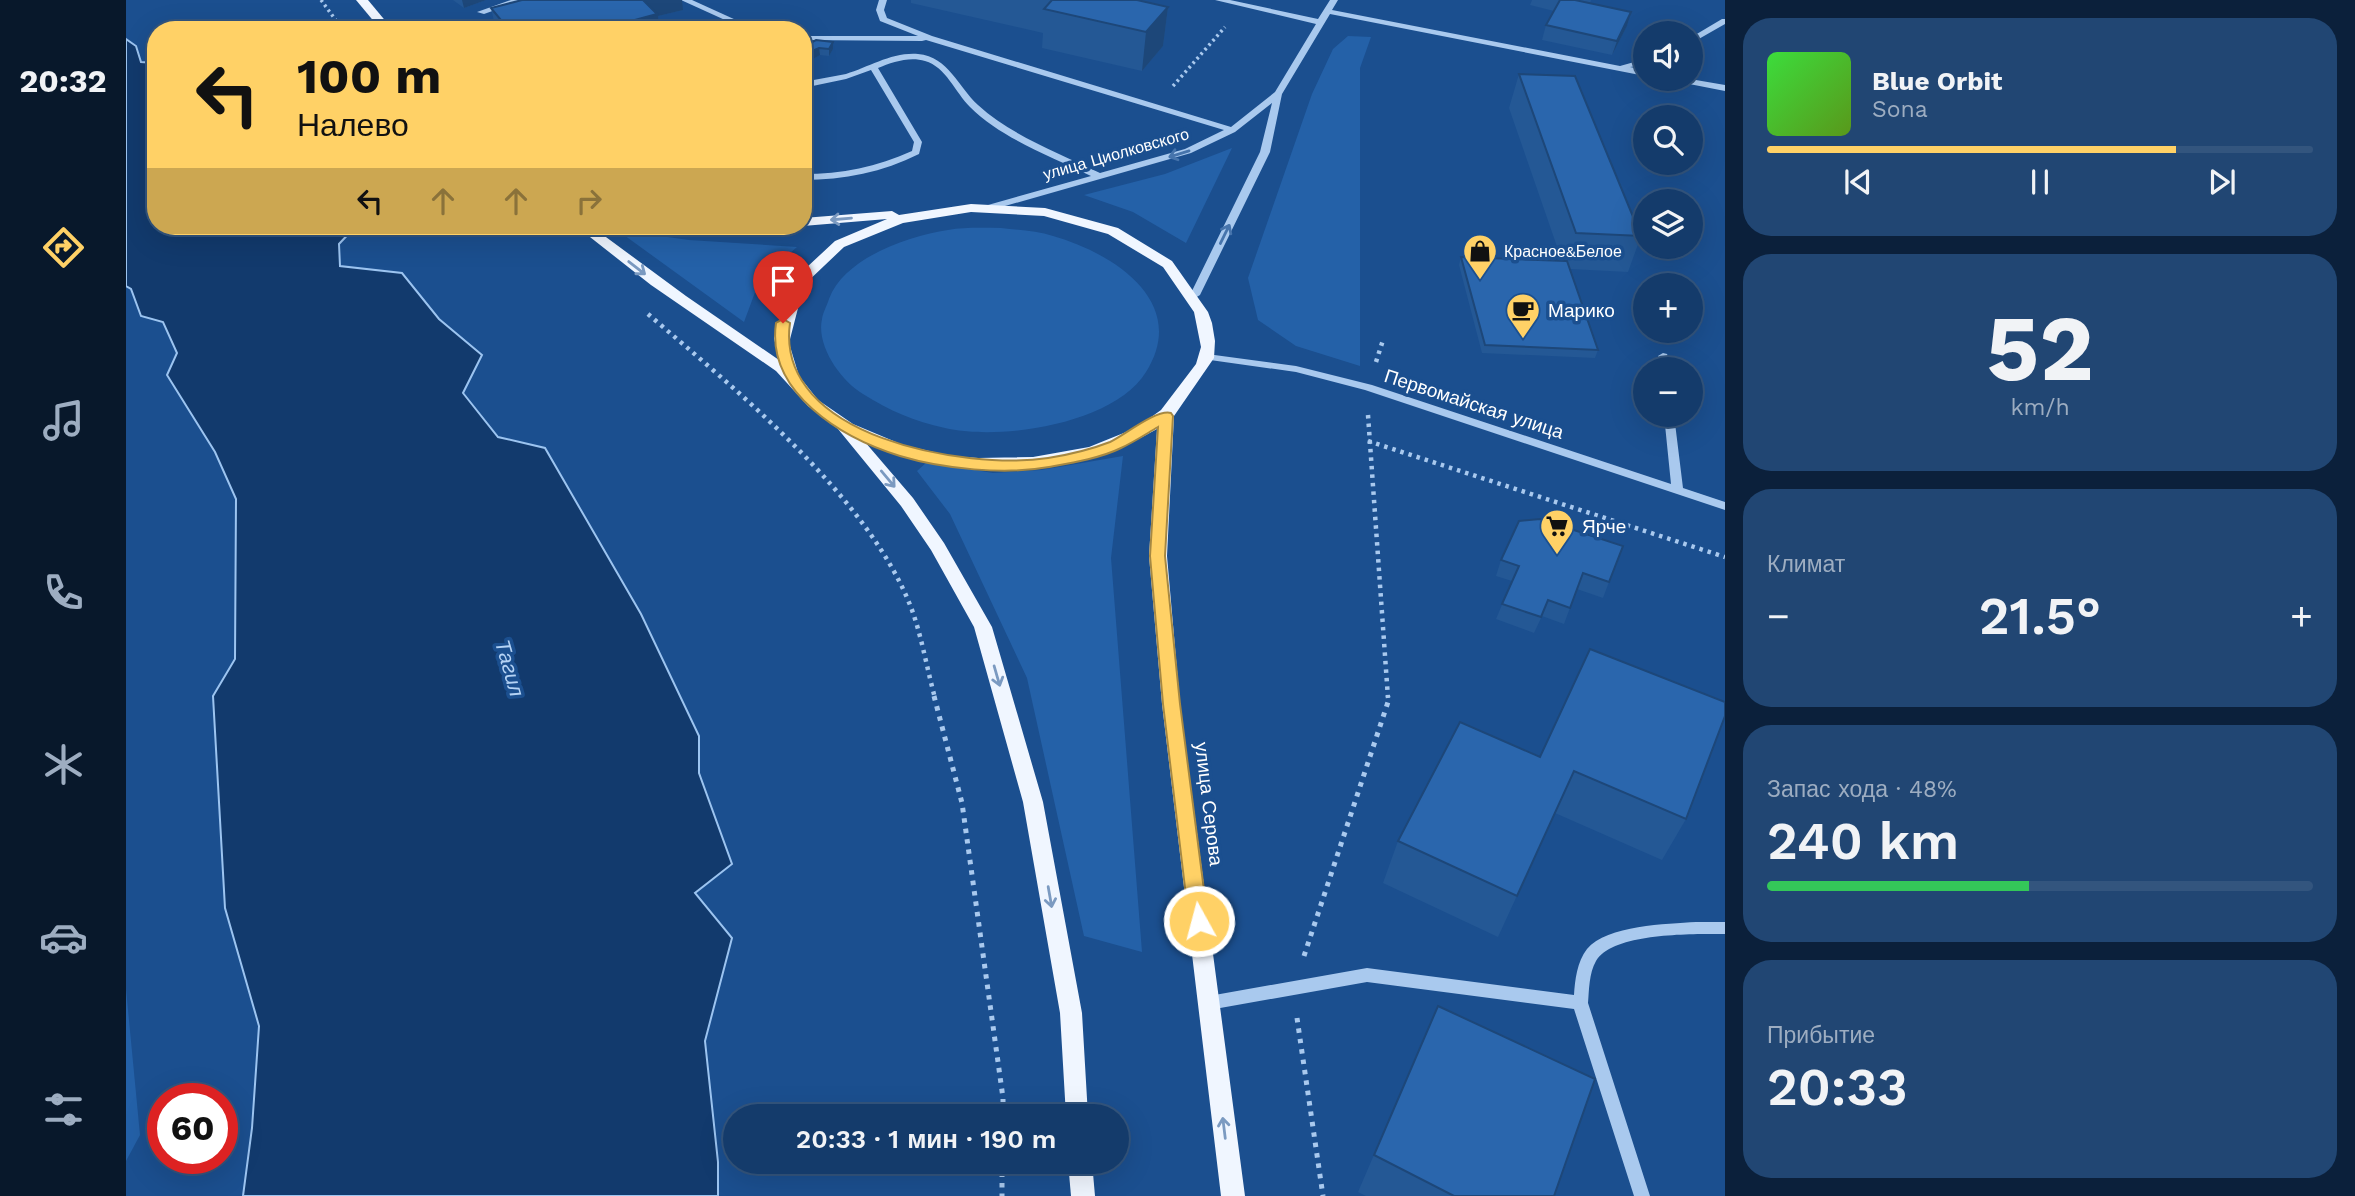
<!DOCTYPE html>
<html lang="ru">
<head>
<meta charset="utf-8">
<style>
	body { margin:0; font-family:"Work Sans",sans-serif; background:#214673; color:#f1f3f6; height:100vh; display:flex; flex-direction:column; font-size:26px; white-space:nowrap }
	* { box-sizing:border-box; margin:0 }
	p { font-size:23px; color:#9dadc1 }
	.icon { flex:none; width:38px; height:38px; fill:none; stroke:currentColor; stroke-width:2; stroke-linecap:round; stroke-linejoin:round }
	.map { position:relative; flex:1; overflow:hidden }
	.details { display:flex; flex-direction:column; gap:18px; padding:18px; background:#0b203b; width:630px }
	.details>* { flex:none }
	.guide { position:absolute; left:21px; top:21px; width:665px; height:214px; border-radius:28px; box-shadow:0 7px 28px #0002,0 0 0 2px #33557e; background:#ffd166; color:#111; overflow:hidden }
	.tools { position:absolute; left:1507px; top:21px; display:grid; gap:14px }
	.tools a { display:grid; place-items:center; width:70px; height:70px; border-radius:50%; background:#143b6b; box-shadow:0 7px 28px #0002,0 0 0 2px #33557e; font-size:35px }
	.speed { position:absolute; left:21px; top:1083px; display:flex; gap:14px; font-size:35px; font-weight:700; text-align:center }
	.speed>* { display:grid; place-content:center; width:91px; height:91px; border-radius:50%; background:#143b6b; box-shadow:0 7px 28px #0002,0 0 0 2px #33557e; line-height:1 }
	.speed .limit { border:10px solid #d22; background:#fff; color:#111 }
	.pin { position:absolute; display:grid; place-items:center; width:60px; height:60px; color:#fff; margin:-72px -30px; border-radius:50% 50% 50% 0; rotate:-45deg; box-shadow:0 0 7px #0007 }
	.pin .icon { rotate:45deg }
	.me { position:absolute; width:77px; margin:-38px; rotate:353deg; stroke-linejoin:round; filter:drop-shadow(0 0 5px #0008) }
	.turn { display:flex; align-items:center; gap:24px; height:147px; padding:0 35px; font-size:32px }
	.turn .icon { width:91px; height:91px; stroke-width:2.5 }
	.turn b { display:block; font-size:49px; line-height:60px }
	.lanes { display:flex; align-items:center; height:66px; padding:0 35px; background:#0003; justify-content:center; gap:35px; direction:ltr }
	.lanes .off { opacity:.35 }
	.big { font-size:52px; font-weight:600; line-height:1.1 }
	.details .tile { flex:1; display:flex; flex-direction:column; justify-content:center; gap:10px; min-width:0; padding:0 24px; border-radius:28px; background:#214673 }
	.details .dial { align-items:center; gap:0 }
	.dial b { font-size:91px; line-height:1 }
	.song { display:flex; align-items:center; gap:21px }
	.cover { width:84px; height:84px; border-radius:10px; background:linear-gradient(135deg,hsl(120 70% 55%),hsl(90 70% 35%)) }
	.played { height:7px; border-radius:4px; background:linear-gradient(90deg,#ffd166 75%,#33557e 75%) }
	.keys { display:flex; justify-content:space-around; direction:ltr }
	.heat { display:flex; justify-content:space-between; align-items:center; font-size:38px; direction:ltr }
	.charge { height:10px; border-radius:5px; background:linear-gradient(90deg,#34c759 48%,#33557e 0) }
	.trip { position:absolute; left:597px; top:1104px; width:406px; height:70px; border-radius:35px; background:#143b6b; box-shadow:0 7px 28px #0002,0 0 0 2px #33557e; font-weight:600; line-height:70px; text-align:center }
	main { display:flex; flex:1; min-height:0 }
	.tabs { display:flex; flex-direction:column; width:126px; justify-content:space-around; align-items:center; background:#08182b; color:#9dadc1 }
	.tabs .icon { width:49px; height:49px }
	.tabs .selected { color:#ffd166 }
	.tabs b { font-size:32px; color:#f1f3f6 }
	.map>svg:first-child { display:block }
	.green { fill:#2461a8 }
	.water { fill:#123a6d; stroke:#9cc4f0; stroke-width:2 }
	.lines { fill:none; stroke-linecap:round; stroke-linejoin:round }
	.path-far2 { stroke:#a9c9ee; stroke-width:3.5; stroke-dasharray:2.5 3.5; stroke-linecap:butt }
	.path-far1 { stroke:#a9c9ee; stroke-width:4.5; stroke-dasharray:3.5 5; stroke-linecap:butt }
	.path { stroke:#a9c9ee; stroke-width:5; stroke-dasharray:4.5 6; stroke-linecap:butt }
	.minor { fill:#a9c9ee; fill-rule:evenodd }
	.major { fill:#f0f6ff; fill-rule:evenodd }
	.wall { fill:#245895 }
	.shaded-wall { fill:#1d4779 }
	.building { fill:#2a66ad; stroke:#1d4779; stroke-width:2 }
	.oneway { stroke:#4674ac }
	.oneway2 { stroke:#7b9ac1 }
	.route { fill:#ffd166; stroke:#a68842; stroke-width:2 }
	.labels { text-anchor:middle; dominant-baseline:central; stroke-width:7; stroke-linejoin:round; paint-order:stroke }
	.far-street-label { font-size:16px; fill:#fff; stroke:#1b4f8f }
	.far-poi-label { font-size:16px; fill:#fff; stroke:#1b4f8f; text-anchor:start }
	.poi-label { font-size:19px; fill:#fff; stroke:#1b4f8f; text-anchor:start }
	.street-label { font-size:19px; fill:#fff; stroke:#1b4f8f }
	.water-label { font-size:21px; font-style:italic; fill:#b5d3f5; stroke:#1b4f8f }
</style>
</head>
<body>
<main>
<nav class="tabs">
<b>20:32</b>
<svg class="icon selected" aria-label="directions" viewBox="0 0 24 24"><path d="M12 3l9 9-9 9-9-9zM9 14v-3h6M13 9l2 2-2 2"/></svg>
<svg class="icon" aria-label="music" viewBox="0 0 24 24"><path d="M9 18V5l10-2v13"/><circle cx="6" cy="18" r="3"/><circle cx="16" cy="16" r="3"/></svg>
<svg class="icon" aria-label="phone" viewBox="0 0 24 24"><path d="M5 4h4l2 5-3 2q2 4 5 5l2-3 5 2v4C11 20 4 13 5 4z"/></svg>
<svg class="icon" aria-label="climate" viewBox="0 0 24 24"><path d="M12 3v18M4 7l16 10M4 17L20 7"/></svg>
<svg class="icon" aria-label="car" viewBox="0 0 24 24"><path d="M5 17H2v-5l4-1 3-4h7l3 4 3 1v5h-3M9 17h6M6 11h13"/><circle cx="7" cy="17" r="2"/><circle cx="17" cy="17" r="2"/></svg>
<svg class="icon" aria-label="filters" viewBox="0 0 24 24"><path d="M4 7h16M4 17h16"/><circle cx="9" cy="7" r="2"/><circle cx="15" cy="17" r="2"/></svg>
</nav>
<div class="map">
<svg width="1599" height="1196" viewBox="0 0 1599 1196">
	<rect width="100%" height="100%" fill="#1b4f8f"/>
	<g class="green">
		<polygon points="1222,36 1245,37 1234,68 1234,366 1170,346 1132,320 1122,278 1186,94 1207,49"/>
		<polygon points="1106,148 1060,243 1007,212 958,195 1039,174"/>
		<path d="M875,228C892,230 911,231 927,236C987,253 1064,302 1020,372C988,424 874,441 819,428C788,421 764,411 737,394C715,381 690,346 696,319C697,312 701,306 703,299C718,258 782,236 822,230C839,227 858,228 875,228Z"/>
		<polygon points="491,230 563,240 671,247 634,279 618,322"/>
		<polygon points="997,456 985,558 1016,952 958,936 901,678 824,514 791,471 801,462 867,473 915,470"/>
		<polygon points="0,989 14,1135 0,1161"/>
	</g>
	<polygon class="water" points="0,39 10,46 15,62 30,63 30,226 230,226 213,244 214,266 276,273 313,319 356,355 337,393 372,437 419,448 515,614 573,736 573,773 606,864 569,893 606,938 579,1041 592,1162 592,1196 117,1196 126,1128 133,1026 99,908 87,696 109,659 110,499 89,452 41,375 51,353 37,322 15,316 5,289 0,286"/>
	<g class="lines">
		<g class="path-far2">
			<polyline points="195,0 217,30"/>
			<polyline points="1047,86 1099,27"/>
			<polyline points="420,226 428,233"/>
		</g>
		<g class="path-far1">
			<path d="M522,314C611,391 744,498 786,610C796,638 801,669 809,698"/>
			<polyline points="1250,362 1257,340"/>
			<polyline points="1242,415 1262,698"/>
			<polyline points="1242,441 1599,557"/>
		</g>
		<g class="path">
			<polyline points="808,696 836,803 877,1098 877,1116"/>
			<polyline points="1178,956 1262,702 1262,696"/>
			<polyline points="1171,1018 1197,1196"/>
			<polyline points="876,1162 876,1196"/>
		</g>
		<g class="minor">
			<polygon points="385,0 397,0 358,14 351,12"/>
			<polygon points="555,0 566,0 632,30 621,30"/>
			<path d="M753,0H761L758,10L761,18L806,36L1105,127L1149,92L1190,24L1089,0H1104L1192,19L1204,0H1212L1206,10L1494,66L1519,59V65L1504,67L1519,70V76L1204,14L1156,94L1144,152L1074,295L1069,298L1064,295L1134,152L1146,103L1109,132L1065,153L865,210L862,209V205L965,176C925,156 876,139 844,107C829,92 820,67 799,61C784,56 766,62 752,68L796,142L793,154C757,172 718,180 677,180V174C716,174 751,167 786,151L788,142L745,70L720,79L677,88V82C691,79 706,77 720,74C743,67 766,52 792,54C823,57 832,87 852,105C886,136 933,153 974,173L1059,149L1098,130L800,40L796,41L677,40V36H792L754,21L750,10Z"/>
			<polygon points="1596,19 1599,19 1599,24 1564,44 1564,38"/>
			<polygon points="1549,79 1564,79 1599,85 1599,91 1553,82"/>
			<polygon points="1537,353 1541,354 1548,369 1538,369 1532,356"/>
			<polygon points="1081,354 1170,366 1246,385 1545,484 1538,415 1548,415 1557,488 1599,502 1599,510 1239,390 1170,372 1077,359 1076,357"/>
			<path d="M1570,922H1599V934C1569,934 1487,932 1470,961C1463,973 1463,990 1462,1003L1524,1196H1508L1448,1009L1241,982L1083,1010L1078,1008L1075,1003L1078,998L1083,996L1241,968L1448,995C1449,980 1451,962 1461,949C1481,925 1541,924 1570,922Z"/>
		</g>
		<g class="major">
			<polygon points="230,0 242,0 267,30 255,30"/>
			<path d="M845,204L919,208L992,228L1046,261L1082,312L1086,323L1089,341L1088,358L1048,416L1041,556L1054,704L1119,1196H1095L1036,704L1023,556L1031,429C942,481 833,478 739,442L787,498L818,543L866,627L917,802L956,1013L962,1116H940L934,1013L897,802L848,627L805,550L775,506L712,429L682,406L650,371L525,285L450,226H465L560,296L653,360L648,338L666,281L709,241L761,219L677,226V218L766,211L773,215ZM845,212L918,216L982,234L1037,267L1068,312L1075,347L1070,364L1035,410L1010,428L963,447L907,457L852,458L825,456L777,445L727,424L692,400L673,376L663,343L678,285L718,247L777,223Z"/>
			<polygon points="942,1162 966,1162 969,1196 945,1196"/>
		</g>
	</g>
	<g class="wall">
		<polygon points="327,0 360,0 338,8"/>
		<polygon points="785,0 1011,0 1042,7 1037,46 1016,71 916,48 917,33 785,3"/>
		<polygon points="1406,0 1465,0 1464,3 1505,12 1501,26 1486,55 1416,40 1420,25 1428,11 1404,5"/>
		<polygon points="365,8 557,10 532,16 533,30 370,30"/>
		<polygon points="677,47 707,49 703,56 694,55 685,60 677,56"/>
		<polygon points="1393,74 1515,236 1502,272 1444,269 1472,350 1469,358 1356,353 1333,265 1335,257 1436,261 1383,108"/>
		<polygon points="1393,521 1483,582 1477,598 1451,589 1438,624 1416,616 1408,633 1370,619 1386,581 1370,576 1375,560"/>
		<polygon points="1334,722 1560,819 1536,860 1429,813 1372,937 1257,883 1272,841"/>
		<polygon points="1312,1006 1428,1196 1240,1196 1232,1192"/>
	</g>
	<g class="shaded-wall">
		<polygon points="336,0 360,0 338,8"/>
		<polygon points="516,0 556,0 557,10 532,16 533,30 472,30"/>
		<polygon points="1042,7 1037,46 1016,71 1020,32"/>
		<polygon points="1505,12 1501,26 1486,55 1491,41"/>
		<polygon points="707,42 707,49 703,56 703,49"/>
		<polygon points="693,48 694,55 685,60 684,52"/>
	</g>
	<g class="building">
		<polygon points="396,0 517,0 531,14 472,30 383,30 365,8"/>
		<polygon points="926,0 1011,0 1042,7 1020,32 918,9"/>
		<polygon points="1434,0 1449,0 1505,12 1491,41 1420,25"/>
		<polygon points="690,40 707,42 703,49 693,48 684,52 677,49 677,47"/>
		<polygon points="1393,74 1449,76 1515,236 1450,233"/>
		<polygon points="1335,257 1441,261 1472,350 1359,345"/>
		<polygon points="1414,519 1497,546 1483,582 1457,573 1444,608 1422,600 1415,617 1376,604 1393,566 1375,560 1393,521"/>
		<polygon points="1464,649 1599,702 1599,716 1560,819 1448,771 1391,896 1272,841 1334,722 1414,757"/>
		<polygon points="1312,1006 1469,1079 1428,1196 1328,1196 1248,1155"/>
	</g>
	<defs><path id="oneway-shaft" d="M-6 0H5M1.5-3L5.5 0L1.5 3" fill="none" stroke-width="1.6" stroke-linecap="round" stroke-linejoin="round" transform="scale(1.75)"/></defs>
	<g class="oneway">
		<use href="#oneway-shaft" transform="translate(1053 154) rotate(163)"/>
		<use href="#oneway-shaft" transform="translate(1099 234) rotate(-64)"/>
	</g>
	<g class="oneway2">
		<use href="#oneway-shaft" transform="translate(715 219) rotate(175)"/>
		<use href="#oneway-shaft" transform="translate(511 268) rotate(38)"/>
		<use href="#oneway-shaft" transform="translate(762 479) rotate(50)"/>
		<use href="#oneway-shaft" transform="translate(871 676) rotate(74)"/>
		<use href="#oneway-shaft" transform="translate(924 897) rotate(80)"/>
		<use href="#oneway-shaft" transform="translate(1098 1128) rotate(-97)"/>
	</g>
	<path class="route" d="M657,319L664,323C648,438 841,470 922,458C941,455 966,449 984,442C999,435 1030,409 1045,413L1047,416L1039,556L1054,704L1082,921L1079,927L1073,929L1066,927L1063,921L1037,704L1024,556L1032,427C1020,434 1008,442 995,448C975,458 945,463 923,467C879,475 817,469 774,456C716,438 640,393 650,323Z"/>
	<defs>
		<g id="shop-pin" transform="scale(1.75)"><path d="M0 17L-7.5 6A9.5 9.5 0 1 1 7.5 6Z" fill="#ffd166" stroke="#1b4f8f"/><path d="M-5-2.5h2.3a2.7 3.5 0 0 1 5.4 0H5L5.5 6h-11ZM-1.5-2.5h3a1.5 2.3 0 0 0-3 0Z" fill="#111"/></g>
		<g id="cafe-pin" transform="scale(1.75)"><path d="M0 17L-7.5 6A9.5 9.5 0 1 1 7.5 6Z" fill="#ffd166" stroke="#1b4f8f"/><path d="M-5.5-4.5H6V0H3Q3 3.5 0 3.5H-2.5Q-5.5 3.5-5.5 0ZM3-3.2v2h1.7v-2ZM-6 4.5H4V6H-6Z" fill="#111"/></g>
		<g id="supermarket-pin" transform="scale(1.75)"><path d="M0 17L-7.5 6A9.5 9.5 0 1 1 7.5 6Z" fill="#ffd166" stroke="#1b4f8f"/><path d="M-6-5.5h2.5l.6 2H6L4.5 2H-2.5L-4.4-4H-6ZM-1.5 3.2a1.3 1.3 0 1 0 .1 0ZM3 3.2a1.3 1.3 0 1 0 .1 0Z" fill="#111"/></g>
	</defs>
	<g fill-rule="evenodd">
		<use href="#shop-pin" x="1354" y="251"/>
		<use href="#cafe-pin" x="1397" y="310"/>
		<use href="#supermarket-pin" x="1431" y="526"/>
	</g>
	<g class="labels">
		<g class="far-street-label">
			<text transform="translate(990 154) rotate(-16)">улица Циолковского</text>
		</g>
		<g class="far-poi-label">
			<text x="1378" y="251">Красное&amp;Белое</text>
		</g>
		<g class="poi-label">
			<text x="1422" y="310">Марико</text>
			<text x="1456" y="526">Ярче</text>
		</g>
		<g class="street-label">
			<text transform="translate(1348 404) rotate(18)">Первомайская улица</text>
			<text transform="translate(1083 804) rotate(83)">улица Серова</text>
		</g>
		<g class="water-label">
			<text transform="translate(384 668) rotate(74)">Тагил</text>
		</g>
	</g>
</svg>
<div class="tools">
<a><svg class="icon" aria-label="sound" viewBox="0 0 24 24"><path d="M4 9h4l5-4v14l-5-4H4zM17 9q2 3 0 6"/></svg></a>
<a><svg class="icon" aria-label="search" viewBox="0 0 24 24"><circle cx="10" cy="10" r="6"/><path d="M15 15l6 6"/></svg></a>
<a><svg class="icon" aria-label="layers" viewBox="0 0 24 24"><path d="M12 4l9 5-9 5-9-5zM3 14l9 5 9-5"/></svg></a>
<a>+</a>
<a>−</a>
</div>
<div class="speed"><div class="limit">60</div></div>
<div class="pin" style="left:657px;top:323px;background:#d93025"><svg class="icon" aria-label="arrive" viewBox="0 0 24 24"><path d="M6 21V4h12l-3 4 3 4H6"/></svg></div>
<svg class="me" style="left:1073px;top:921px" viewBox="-20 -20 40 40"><circle r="17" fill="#ffd166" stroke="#fff" stroke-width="3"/><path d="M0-11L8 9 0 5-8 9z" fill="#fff"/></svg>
<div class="trip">20:33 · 1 мин · 190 m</div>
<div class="guide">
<div class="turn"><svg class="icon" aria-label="left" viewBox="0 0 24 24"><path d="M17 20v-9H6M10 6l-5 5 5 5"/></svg><div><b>100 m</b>Налево</div></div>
<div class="lanes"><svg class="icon" aria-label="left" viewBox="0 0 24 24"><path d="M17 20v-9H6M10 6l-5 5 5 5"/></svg><svg class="icon off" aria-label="ahead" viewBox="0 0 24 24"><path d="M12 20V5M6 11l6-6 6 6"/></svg><svg class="icon off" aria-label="ahead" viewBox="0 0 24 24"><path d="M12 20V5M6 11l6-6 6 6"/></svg><svg class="icon off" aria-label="right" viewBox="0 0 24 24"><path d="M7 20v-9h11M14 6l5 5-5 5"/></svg></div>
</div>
</div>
<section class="details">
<div class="tile">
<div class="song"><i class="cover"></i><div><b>Blue Orbit</b><p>Sona</p></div></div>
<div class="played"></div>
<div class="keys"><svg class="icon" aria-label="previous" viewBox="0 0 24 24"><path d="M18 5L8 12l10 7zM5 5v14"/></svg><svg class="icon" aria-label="pause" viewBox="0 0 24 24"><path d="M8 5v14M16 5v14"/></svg><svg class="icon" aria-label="next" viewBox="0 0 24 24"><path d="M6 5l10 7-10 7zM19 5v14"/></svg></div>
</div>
<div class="tile dial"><b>52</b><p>km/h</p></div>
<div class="tile"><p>Климат</p>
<div class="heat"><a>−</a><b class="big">21.5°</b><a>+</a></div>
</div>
<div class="tile"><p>Запас хода · 48%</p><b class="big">240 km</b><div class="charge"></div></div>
<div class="tile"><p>Прибытие</p><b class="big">20:33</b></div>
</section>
</main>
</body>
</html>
